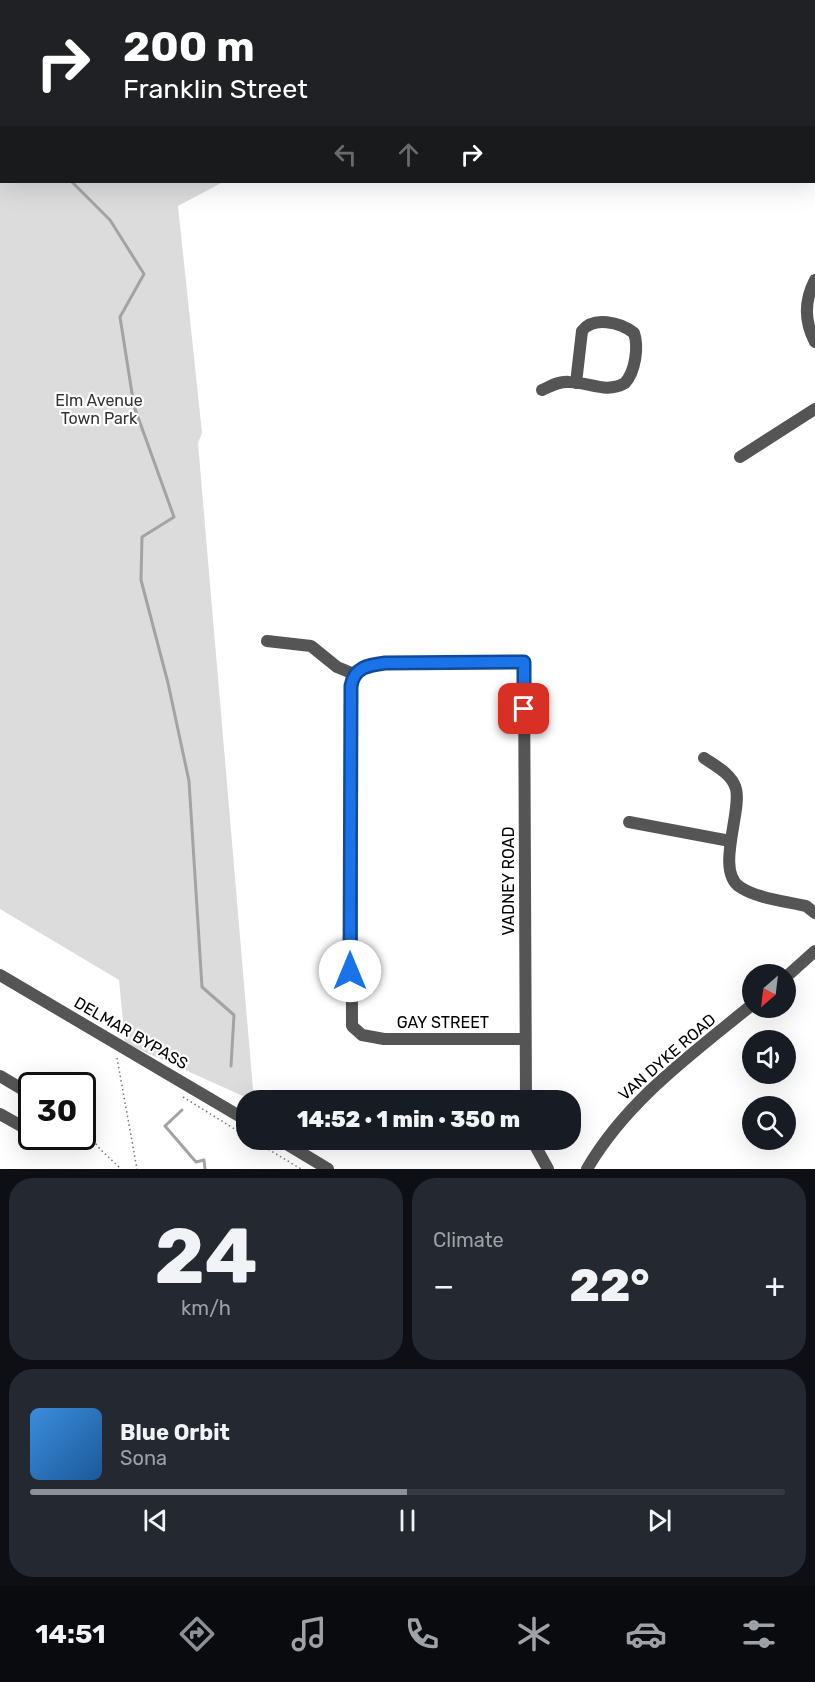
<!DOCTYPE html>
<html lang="en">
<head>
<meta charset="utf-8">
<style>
	body { margin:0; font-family:Rubik,sans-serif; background:#242831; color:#f1f3f6; height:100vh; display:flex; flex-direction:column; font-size:22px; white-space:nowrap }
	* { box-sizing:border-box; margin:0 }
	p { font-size:20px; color:#9ea1a6 }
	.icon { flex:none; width:33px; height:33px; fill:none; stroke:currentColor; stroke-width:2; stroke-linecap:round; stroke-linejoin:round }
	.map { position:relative; height:1169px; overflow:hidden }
	.drawer { display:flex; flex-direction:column; gap:9px; padding:9px; background:#0d0f14; flex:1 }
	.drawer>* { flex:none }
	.guide { position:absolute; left:0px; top:0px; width:816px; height:183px; box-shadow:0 6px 24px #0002; background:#202124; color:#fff; overflow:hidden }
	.needle { width:39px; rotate:208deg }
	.tools { position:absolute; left:742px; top:964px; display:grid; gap:12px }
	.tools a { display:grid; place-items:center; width:54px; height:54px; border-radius:50%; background:#171b24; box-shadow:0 6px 24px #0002; font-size:30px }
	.speed { position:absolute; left:18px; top:1072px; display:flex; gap:12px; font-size:30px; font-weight:700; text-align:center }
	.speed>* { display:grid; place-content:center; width:78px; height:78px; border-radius:50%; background:#171b24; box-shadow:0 6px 24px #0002; line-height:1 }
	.speed .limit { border:3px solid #111; border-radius:9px; background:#fff; color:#111 }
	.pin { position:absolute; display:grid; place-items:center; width:51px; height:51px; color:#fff; margin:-26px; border-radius:12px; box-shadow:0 3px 9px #0006 }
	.me { position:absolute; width:66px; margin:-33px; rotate:0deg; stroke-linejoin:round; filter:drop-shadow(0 0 4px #0008) }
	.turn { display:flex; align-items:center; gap:21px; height:126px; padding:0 24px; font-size:27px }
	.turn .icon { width:78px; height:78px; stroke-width:2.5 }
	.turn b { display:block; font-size:42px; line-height:51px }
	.lanes { display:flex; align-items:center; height:57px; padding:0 24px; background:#0003; justify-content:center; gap:30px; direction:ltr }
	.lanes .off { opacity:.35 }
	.big { font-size:45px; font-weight:800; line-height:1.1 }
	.drawer .tile { flex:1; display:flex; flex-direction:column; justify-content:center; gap:9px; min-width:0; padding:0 21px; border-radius:24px; background:#242831 }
	.drawer .dial { align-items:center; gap:0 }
	.dial b { font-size:78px; line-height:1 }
	.song { display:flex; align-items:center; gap:18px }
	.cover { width:72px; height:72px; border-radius:9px; background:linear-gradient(135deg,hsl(210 70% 55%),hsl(210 70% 35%)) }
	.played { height:6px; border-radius:3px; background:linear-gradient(90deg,#8c9099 50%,#363941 50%) }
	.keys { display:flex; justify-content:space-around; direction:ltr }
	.heat { display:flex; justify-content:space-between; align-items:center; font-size:33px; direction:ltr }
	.drawer .tiles { flex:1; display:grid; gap:9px; grid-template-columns:1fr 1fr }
	.tile:last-child { grid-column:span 2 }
	.trip { position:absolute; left:236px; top:1090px; width:345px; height:60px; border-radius:24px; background:#171b24; box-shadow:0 6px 24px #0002; font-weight:800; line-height:60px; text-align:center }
	.menu { display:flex; height:96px; justify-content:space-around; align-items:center; background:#090b0e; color:#9ea1a6 }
	.menu .icon { width:42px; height:42px }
	.menu .selected { color:#8c9099 }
	.menu b { font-size:27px; color:#f1f3f6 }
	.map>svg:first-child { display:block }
	.green { fill:#dcdcdc }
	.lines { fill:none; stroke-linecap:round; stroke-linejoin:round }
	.stream { stroke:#a3a3a3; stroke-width:3 }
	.path { stroke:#777; stroke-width:1.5; stroke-dasharray:1.5 3; stroke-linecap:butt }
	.minor { stroke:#555; stroke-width:12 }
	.route-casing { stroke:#114b97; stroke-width:15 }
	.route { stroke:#1a73e8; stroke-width:10 }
	.labels { text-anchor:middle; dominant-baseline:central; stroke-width:4.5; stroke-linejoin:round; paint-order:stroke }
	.park-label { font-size:16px; fill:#333; stroke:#fff }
	.street-label { font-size:16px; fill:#000; stroke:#fff }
</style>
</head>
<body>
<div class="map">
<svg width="815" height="1169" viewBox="0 0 815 1169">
	<rect width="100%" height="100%" fill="#fff"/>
	<g class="green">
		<polygon points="0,0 275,0 2,2 2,182 223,182 178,206 202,433 198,443 254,1101 125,1043 119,980 0,909"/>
		<polygon points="598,0 815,0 815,71 814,2"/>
	</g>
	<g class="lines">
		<g class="stream">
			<polyline points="0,18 2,22"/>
			<polyline points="72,182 110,220 144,274 120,317 134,406 174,517 142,537 141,580 168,683 189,781 202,987 234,1015 231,1066"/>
			<polyline points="182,1110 165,1126 196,1162 204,1160 205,1169"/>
		</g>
		<g class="path">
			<polyline points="94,2 94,0"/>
			<polyline points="207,2 208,0"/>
			<polyline points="117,1058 137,1169"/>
			<polyline points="183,1097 246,1136"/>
			<polyline points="82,1126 100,1149 121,1169"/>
			<polyline points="253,1140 301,1169"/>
		</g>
		<g class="minor">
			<path d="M815,280C804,301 804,321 815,342"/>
			<path d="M542,390C551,386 559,381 569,382C589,382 606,394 625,383C635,372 639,347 634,333C620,322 593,316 582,331L576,383"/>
			<polyline points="740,457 815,409"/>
			<polyline points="267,641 311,646 337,667 354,674"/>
			<path d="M704,758C716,766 732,774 736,789C742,812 715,871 740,887C758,899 786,901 806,906L815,913"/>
			<polyline points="629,822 730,841"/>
			<polyline points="0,975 246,1120"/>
			<polyline points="786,977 815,951"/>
			<path d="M524,1039H384L362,1035L352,1026L351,686C354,667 368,665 385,663L524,662L526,1101"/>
			<polyline points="0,1076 32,1095"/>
			<polyline points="0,1114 32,1132"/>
			<polyline points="280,1140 328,1169"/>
			<polyline points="532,1140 548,1169"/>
			<path d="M587,1169C627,1100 692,1054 753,1004"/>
		</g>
	</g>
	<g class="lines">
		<g class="route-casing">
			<path id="route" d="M350,971L351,686C354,667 369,665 385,663L524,662V709"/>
		</g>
		<use href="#route" class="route"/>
	</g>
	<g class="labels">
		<g class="park-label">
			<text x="99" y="400">Elm Avenue<tspan x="99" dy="18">Town Park</tspan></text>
		</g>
		<g class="street-label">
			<text transform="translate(508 881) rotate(-90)">VADNEY ROAD</text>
			<text x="443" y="1022">GAY STREET</text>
			<text transform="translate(131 1033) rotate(30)">DELMAR BYPASS</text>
			<text transform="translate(667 1057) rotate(-41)">VAN DYKE ROAD</text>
		</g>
	</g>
</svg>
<div class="tools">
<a><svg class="needle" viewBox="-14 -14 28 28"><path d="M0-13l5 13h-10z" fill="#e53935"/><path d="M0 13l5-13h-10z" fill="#9ea1a6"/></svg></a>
<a><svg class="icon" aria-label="sound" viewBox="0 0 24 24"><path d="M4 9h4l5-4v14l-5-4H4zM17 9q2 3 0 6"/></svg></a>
<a><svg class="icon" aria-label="search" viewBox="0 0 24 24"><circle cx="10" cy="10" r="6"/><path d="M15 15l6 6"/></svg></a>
</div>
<div class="speed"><div class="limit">30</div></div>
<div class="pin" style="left:524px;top:709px;background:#d93025"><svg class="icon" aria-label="arrive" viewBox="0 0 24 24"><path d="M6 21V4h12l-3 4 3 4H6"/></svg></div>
<svg class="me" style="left:350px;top:971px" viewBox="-20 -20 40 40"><circle r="19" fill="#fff"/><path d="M0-13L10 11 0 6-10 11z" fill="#1a73e8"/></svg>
<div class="trip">14:52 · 1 min · 350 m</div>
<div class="guide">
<div class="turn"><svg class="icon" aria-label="right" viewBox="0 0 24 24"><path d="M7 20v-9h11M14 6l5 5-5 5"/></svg><div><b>200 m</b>Franklin Street</div></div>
<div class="lanes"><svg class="icon off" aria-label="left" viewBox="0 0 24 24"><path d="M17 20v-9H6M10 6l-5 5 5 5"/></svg><svg class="icon off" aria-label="ahead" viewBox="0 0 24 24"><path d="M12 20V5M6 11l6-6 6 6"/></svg><svg class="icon" aria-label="right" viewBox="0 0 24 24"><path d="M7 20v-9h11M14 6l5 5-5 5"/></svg></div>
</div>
</div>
<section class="drawer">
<div class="tiles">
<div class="tile dial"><b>24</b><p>km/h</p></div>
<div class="tile"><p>Climate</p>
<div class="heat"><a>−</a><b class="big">22°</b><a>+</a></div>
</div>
<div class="tile">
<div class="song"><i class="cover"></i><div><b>Blue Orbit</b><p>Sona</p></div></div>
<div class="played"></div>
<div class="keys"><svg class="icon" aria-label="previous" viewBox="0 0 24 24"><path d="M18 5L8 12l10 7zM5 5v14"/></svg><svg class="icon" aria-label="pause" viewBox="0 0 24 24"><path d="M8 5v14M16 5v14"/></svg><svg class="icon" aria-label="next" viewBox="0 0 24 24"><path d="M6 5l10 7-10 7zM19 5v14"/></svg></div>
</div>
</div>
</section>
<nav class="menu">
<b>14:51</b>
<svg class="icon selected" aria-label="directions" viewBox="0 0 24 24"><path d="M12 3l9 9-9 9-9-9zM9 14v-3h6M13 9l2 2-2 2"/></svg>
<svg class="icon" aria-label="music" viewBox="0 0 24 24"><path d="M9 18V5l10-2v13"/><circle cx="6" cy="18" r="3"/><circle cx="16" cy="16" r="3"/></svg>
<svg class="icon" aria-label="phone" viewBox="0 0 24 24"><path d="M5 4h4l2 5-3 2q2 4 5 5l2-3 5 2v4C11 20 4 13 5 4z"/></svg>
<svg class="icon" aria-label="climate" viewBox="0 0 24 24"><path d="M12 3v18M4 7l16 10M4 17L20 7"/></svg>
<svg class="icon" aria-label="car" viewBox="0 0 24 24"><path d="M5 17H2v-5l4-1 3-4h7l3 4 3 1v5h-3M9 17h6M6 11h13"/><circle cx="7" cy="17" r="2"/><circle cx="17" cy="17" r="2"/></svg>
<svg class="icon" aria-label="filters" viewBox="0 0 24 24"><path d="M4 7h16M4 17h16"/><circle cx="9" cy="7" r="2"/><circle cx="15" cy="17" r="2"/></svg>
</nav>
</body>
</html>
